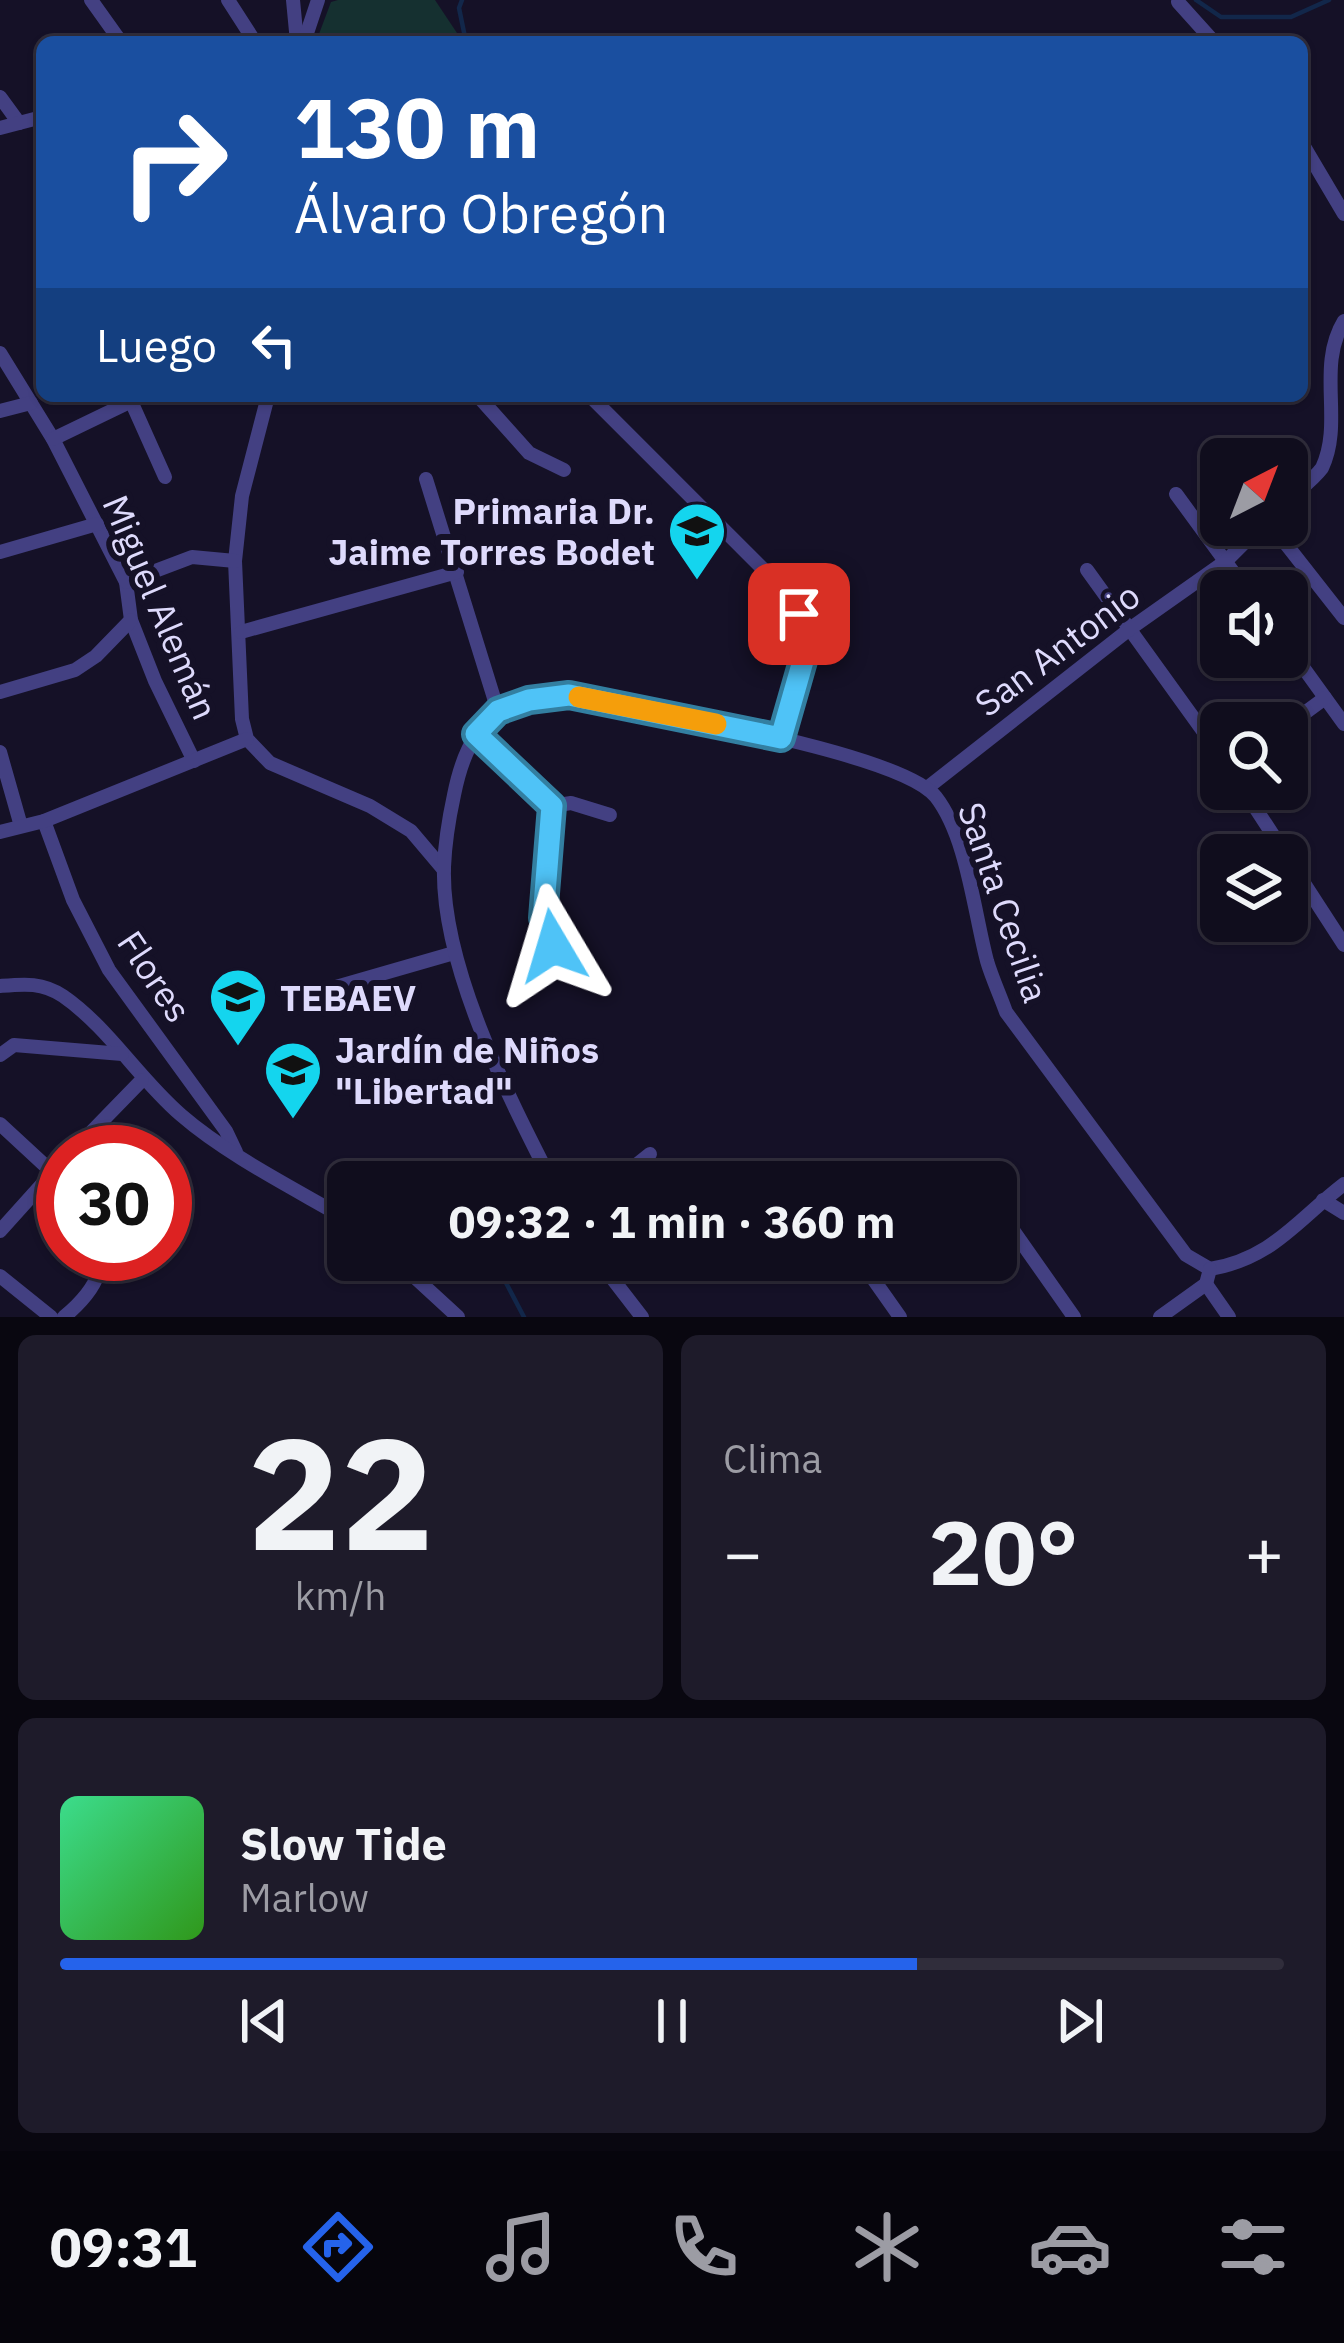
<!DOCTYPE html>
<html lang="es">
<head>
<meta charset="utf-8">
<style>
	body { margin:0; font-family:"IBM Plex Sans",sans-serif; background:#1e1b2a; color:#f1f3f6; height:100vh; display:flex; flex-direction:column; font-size:45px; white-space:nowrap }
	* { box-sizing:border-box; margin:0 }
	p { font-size:39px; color:#9c9ca4 }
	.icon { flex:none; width:66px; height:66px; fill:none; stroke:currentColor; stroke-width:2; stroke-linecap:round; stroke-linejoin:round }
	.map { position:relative; height:1317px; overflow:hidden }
	.panel { display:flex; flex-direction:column; gap:18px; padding:18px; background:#090710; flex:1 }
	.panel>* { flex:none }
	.hud { position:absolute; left:36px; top:36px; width:1272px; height:366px; border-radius:18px; box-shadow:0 3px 9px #0004,0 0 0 3px #302d3b; background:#1a4fa0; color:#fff; overflow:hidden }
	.needle { width:78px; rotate:42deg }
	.controls { position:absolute; left:1200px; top:438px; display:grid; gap:24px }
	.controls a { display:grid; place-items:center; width:108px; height:108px; border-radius:18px; background:#100d1d; box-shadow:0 3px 9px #0004,0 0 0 3px #302d3b; font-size:60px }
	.speed { position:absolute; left:36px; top:1125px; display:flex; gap:24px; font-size:60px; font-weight:700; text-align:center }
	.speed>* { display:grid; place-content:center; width:156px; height:156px; border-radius:50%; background:#100d1d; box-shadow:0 3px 9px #0004,0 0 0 3px #302d3b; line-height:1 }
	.speed .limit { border:18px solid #d22; background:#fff; color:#111 }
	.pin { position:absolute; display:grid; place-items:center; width:102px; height:102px; color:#fff; margin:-51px; border-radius:24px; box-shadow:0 6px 18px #0006 }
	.me { position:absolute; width:132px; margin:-66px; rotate:353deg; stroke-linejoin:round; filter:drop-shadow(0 0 9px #0008) }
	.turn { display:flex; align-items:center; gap:42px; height:252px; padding:0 60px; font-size:54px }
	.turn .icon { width:156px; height:156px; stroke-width:2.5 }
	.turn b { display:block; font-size:84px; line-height:102px }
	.then { display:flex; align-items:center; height:114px; padding:0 60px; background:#0003; gap:24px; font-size:45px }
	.big { font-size:90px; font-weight:700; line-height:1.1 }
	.panel .tile { flex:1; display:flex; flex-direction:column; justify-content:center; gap:18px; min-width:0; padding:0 42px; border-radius:18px; background:#1e1b2a }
	.panel .dial { align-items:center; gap:0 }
	.dial b { font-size:156px; line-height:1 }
	.song { display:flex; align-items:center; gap:36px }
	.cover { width:144px; height:144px; border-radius:18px; background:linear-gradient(135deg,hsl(150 70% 55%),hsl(110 70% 35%)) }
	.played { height:12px; border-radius:6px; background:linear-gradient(90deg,#2563eb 70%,#302d3b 70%) }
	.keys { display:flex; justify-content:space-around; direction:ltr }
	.heat { display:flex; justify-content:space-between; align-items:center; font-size:66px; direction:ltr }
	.panel .tiles { flex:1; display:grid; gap:18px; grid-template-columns:1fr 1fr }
	.tile:last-child { grid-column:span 2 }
	.trip { position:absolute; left:327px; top:1161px; width:690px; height:120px; border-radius:18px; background:#100d1d; box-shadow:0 3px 9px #0004,0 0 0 3px #302d3b; font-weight:700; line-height:120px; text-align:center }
	.menu { display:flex; height:192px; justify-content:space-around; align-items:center; background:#06050c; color:#9c9ca4 }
	.menu .icon { width:84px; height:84px }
	.menu .current { color:#2563eb }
	.menu b { font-size:54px; color:#f1f3f6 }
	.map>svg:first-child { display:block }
	.green { fill:#153030 }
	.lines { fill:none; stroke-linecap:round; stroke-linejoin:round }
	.stream { stroke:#12274a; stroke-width:4.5 }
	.minor { stroke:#434082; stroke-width:14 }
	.route-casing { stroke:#337fa1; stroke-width:30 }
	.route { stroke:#4fc3f7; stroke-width:21 }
	.slow { stroke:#f59e0b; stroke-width:21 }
	.labels { text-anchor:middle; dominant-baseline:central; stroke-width:12; stroke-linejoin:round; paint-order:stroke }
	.poi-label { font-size:36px; font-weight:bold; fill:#dedafc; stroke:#151127; text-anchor:start }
	.street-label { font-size:36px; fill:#dedafc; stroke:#151127 }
</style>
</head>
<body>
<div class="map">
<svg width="1344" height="1317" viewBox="0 0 1344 1317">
	<rect width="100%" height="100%" fill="#151127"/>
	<polygon class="green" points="338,0 435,0 463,42 316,42 331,2"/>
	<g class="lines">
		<g class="stream">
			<polyline points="462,0 459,8 466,42"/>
			<polyline points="1196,0 1221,17 1291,17 1329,0"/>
			<polyline points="494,1260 524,1317"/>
		</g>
		<g class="minor">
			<polyline points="91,0 121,42"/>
			<polyline points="228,0 255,42"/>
			<polyline points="293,0 297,42"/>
			<polyline points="1178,2 1214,42"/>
			<polyline points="304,42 318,0"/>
			<polyline points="0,97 19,123"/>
			<polyline points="0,128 42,117"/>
			<polyline points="1302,143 1344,214"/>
			<polyline points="0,353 53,439 126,582 131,620 155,681 194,761"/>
			<polyline points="268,396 242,496 235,561 242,719 247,739 270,763 370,806 411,831 444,870"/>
			<polyline points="478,396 529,453 564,470"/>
			<path d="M590,396L792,598C815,648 795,688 781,738"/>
			<polyline points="131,401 165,477"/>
			<polyline points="0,411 31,403"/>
			<polyline points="53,439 142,396"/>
			<polyline points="426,479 498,711"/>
			<polyline points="1176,494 1247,591"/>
			<path d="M1287,501C1298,491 1313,480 1322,468C1344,422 1316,367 1344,321"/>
			<polyline points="1271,525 1344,618"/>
			<polyline points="0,552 97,524"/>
			<polyline points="1087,570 1221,756"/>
			<polyline points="126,582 192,557 235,561"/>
			<polyline points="241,632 457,572"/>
			<polyline points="1287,645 1344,724"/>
			<polyline points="0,692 75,670 96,656 131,620"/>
			<polyline points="1287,726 1325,698"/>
			<polyline points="476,734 552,806"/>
			<polyline points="0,752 21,826"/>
			<polyline points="927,788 1131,628 1226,561 1262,525"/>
			<polyline points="1243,789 1286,855"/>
			<polyline points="552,806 543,918 553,946"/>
			<polyline points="552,806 571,803 610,815"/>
			<polyline points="44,821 73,900 109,970 226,1131 236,1152"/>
			<polyline points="0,832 44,821 247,739"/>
			<polyline points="1287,857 1344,945"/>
			<path d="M0,986C24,984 42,982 63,996C108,1027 139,1079 181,1115C227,1155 295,1189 348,1220"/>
			<polyline points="322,991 454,953"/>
			<polyline points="0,1055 14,1045 122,1054"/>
			<polyline points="0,1124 52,1172 63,1189"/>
			<polyline points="72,1152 142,1080"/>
			<polyline points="976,1177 979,1182"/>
			<path d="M552,1182C508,1096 441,965 444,867C445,843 449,818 454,795C463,750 479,714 526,701C585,685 689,718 749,731C790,740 912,767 936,797C967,837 974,912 987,961C992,978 1000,995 1006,1012L1186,1255L1210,1269"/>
			<polyline points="615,1182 650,1154"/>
			<polyline points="1323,1200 1344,1213"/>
			<polyline points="996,1206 1074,1317"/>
			<polyline points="0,1231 63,1161"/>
			<polyline points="396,1260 458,1317"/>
			<polyline points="598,1260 642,1317"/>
			<polyline points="864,1266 900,1317"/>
			<path d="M1210,1269C1272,1259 1297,1220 1344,1184"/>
			<polyline points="0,1276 51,1317"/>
			<polyline points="1206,1284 1229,1317"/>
			<path d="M64,1317C82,1302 104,1279 100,1254"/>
			<polyline points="1160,1317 1206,1284 1210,1269"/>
		</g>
	</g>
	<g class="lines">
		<g class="route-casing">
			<polyline id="route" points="553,946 543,918 552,806 476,734 498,711 529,700 569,695 781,738 805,654 799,614"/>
		</g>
		<use href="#route" class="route"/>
		<polyline class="slow" points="579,697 716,724"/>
	</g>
	<defs>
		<g id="school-pin" transform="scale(3)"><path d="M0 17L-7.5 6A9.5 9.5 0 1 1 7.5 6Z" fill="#14d5ee" stroke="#151127"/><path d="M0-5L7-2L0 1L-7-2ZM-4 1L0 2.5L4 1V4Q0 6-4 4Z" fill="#111"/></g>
	</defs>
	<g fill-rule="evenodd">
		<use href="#school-pin" x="697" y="531"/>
		<use href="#school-pin" x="238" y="997"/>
		<use href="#school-pin" x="293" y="1070"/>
	</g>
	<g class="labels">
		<g class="poi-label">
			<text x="655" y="510" text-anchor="end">Primaria Dr.<tspan x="655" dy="41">Jaime Torres Bodet</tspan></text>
			<text x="280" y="997">TEBAEV</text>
			<text x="335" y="1049">Jardín de Niños<tspan x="335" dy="41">"Libertad"</tspan></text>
		</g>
		<g class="street-label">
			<text transform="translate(161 607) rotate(67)">Miguel Alemán</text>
			<text transform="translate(1057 649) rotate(-37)">San Antonio</text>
			<text transform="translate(1004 902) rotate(71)">Santa Cecilia</text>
			<text transform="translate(155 976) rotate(56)">Flores</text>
		</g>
	</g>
</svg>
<div class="controls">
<a><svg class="needle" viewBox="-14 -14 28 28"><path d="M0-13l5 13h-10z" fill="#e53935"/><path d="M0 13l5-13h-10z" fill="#9c9ca4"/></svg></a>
<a><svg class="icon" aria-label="sound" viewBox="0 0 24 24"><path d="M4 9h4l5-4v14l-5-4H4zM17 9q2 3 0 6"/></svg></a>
<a><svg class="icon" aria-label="search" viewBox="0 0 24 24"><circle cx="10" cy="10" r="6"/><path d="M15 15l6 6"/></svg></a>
<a><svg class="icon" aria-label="layers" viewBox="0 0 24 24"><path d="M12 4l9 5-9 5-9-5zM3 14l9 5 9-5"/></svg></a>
</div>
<div class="speed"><div class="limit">30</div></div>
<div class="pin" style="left:799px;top:614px;background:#d93025"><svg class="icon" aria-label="arrive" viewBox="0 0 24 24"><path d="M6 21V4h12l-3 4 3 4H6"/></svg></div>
<svg class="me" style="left:553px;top:946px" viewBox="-20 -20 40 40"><path d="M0-17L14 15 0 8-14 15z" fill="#4fc3f7" stroke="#fff" stroke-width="4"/></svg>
<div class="trip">09:32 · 1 min · 360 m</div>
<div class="hud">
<div class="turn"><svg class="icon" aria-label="right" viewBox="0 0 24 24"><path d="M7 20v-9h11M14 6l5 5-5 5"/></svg><div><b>130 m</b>Álvaro Obregón</div></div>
<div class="then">Luego<svg class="icon" aria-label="left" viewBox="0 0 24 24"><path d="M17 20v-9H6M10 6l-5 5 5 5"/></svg></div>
</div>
</div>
<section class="panel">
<div class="tiles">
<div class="tile dial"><b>22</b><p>km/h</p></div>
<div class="tile"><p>Clima</p>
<div class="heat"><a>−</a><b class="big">20°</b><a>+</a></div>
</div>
<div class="tile">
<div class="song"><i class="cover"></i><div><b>Slow Tide</b><p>Marlow</p></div></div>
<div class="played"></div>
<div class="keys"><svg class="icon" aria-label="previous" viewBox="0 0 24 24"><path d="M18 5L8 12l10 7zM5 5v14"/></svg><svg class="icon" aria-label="pause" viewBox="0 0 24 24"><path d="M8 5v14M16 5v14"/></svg><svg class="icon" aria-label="next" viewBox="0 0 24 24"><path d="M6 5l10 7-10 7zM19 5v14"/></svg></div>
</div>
</div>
</section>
<nav class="menu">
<b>09:31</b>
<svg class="icon current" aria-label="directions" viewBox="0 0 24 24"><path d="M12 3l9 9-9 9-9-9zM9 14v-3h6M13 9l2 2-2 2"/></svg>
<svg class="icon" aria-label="music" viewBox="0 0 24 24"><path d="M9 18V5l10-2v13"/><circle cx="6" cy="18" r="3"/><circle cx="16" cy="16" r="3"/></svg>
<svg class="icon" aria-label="phone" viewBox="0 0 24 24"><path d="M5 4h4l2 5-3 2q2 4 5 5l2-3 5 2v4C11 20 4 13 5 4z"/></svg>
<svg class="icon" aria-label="climate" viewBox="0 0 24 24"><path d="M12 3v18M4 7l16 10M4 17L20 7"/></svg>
<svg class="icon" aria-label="car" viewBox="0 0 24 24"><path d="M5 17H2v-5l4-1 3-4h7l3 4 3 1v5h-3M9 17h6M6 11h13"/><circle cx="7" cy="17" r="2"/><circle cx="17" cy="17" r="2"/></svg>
<svg class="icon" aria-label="filters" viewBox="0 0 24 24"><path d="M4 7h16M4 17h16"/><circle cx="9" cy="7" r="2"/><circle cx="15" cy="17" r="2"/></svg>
</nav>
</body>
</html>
